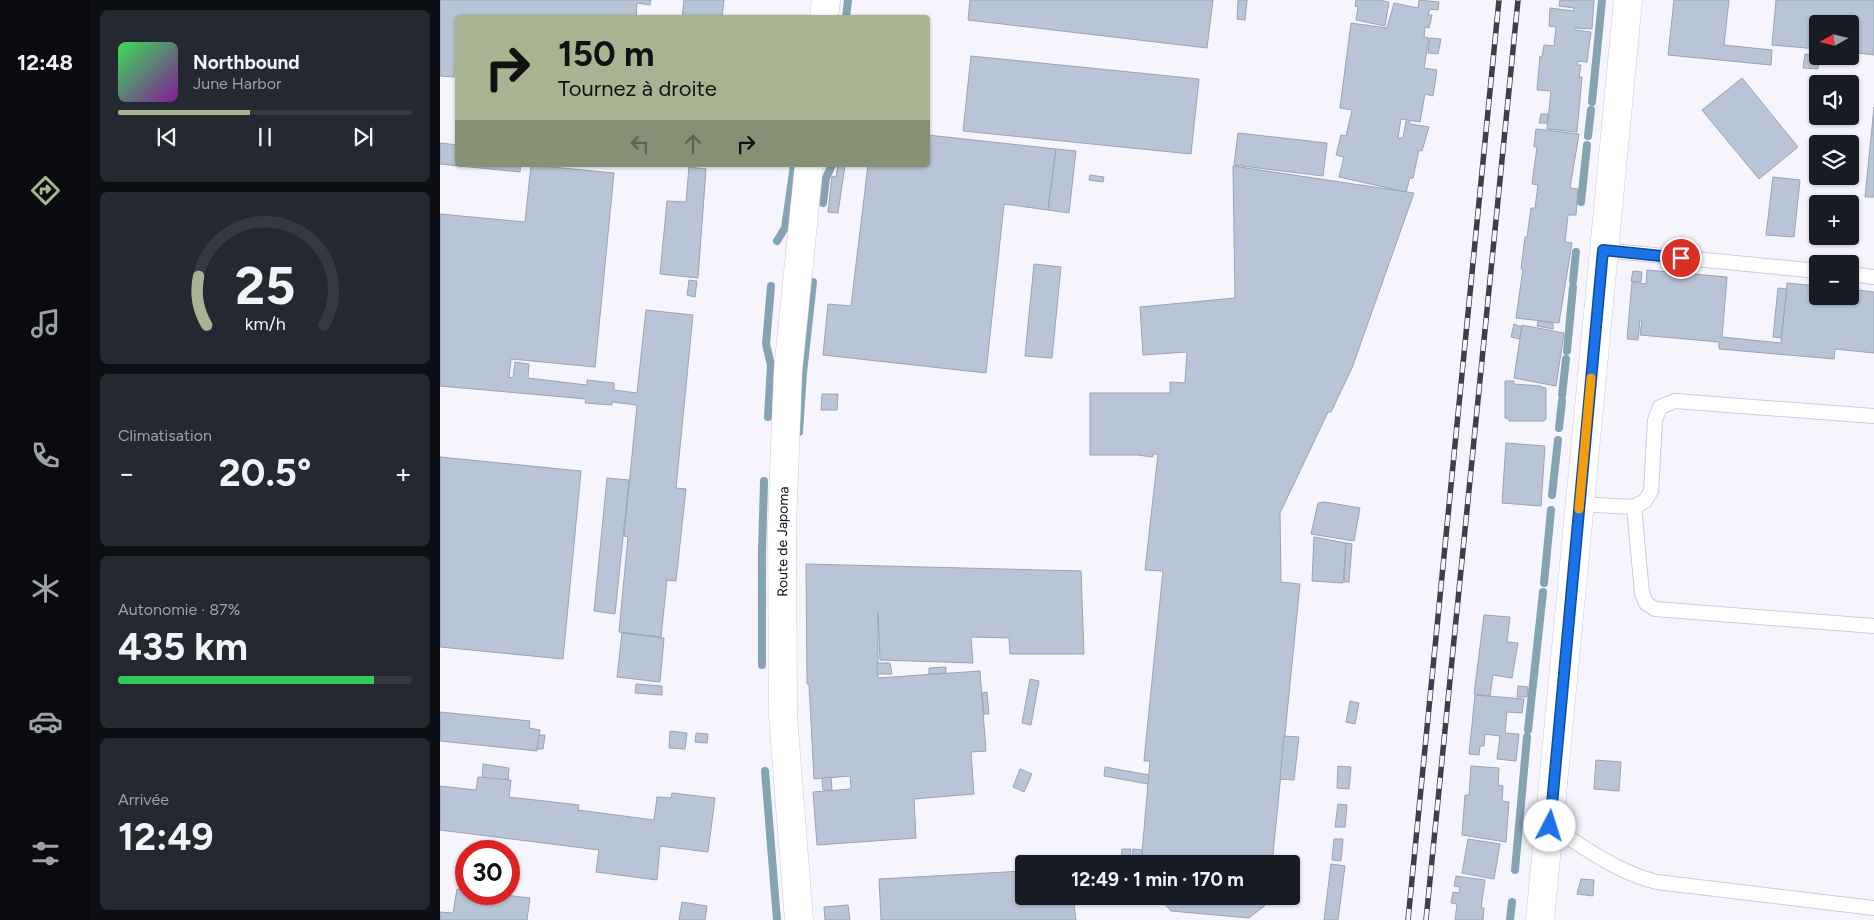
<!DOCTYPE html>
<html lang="fr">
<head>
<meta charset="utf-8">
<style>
	body { margin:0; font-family:Figtree,sans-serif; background:#242831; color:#f1f3f6; height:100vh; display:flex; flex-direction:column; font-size:19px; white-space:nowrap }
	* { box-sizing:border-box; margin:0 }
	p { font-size:16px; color:#9ea1a6 }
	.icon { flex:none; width:28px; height:28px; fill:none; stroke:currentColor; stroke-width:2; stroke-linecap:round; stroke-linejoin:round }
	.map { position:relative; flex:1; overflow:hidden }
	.sheet { display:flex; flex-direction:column; gap:10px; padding:10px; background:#0d0f14; width:350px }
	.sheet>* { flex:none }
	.hud { position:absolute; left:15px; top:15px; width:475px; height:152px; border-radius:5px; box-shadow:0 1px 4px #0004; background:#a8b491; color:#111; overflow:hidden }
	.needle { width:32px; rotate:262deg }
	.fabs { position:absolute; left:1369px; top:15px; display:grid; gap:10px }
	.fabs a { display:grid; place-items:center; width:50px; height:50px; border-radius:5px; background:#171b24; box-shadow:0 1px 4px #0004; font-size:25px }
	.speed { position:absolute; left:15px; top:840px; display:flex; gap:10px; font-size:25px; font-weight:700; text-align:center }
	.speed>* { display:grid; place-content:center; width:65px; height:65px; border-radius:50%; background:#171b24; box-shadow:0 1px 4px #0004; line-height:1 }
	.speed .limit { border:8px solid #d22; background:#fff; color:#111 }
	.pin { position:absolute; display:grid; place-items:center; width:42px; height:42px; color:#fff; margin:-21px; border:2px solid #fff; border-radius:50%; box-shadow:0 1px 5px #0007 }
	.me { position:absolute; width:55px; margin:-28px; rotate:5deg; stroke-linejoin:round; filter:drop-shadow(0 0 4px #0008) }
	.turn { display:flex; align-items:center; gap:18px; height:105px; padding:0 20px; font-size:22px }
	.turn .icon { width:65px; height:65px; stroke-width:2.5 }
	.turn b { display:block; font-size:35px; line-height:42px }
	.lanes { display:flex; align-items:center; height:48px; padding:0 20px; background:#0003; justify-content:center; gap:25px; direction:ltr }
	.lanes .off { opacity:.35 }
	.big { font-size:38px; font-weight:700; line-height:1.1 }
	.sheet .tile { flex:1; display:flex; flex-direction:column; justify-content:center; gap:8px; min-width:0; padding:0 18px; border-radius:8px; background:#242831 }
	.sheet .dial { align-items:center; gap:0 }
	.dial svg { height:130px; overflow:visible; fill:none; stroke:#363941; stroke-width:7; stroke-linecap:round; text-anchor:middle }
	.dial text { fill:#f1f3f6; stroke:none }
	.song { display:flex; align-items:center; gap:15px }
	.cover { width:60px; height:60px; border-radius:8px; background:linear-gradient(135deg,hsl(130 70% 55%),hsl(290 70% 35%)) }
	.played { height:5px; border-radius:2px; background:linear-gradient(90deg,#a8b491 45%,#363941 45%) }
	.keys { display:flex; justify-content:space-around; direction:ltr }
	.heat { display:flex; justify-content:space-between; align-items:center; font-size:28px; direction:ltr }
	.charge { height:8px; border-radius:4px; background:linear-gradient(90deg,#34c759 87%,#363941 0) }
	.trip { position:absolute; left:575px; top:855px; width:285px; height:50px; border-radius:5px; background:#171b24; box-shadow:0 1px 4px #0004; font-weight:700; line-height:50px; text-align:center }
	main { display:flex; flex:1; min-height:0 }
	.tabs { display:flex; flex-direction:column; width:90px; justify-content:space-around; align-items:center; background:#090b0e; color:#9ea1a6 }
	.tabs .icon { width:35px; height:35px }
	.tabs .selected { color:#a8b491 }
	.tabs b { font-size:22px; color:#f1f3f6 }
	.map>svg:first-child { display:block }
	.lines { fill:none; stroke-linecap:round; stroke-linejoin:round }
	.stream { stroke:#84a3b3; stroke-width:8 }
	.building { fill:#b9c4d7; stroke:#99a4b6 }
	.lane-casing { stroke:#cecade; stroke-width:16 }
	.street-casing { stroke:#cecade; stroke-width:29 }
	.primary-casing { stroke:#cecade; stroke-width:29 }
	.lane { stroke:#fff; stroke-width:14 }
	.street { stroke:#fff; stroke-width:28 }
	.primary { stroke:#fff; stroke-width:28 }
	.rail-casing { stroke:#403e46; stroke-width:5.5 }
	.rail { stroke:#f6f4fd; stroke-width:4; stroke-dasharray:11; stroke-linecap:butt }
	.route-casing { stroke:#114b97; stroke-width:12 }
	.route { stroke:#1a73e8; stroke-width:9 }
	.slow { stroke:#f59e0b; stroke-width:9 }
	.labels { text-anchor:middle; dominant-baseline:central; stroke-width:4.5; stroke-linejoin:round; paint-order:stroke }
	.street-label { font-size:14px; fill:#0d0b12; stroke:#f6f4fd }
</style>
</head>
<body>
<main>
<nav class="tabs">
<b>12:48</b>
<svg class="icon selected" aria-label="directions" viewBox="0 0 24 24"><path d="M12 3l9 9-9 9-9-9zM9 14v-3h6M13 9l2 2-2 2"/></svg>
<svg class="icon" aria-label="music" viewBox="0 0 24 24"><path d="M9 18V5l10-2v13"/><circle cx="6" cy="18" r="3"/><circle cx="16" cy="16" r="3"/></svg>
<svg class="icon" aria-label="phone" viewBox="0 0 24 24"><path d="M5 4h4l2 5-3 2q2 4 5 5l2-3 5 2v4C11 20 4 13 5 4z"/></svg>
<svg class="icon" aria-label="climate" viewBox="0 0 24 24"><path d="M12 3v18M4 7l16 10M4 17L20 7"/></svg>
<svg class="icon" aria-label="car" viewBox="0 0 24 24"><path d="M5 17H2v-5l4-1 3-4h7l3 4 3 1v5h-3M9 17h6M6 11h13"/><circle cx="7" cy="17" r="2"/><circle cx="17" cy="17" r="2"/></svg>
<svg class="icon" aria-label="filters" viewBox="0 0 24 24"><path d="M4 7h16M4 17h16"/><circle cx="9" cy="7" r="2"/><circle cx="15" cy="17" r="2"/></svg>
</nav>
<section class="sheet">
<div class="tile">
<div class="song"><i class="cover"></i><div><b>Northbound</b><p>June Harbor</p></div></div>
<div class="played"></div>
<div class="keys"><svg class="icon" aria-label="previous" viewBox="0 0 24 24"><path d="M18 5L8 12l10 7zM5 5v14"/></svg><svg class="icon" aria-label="pause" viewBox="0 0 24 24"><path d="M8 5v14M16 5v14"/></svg><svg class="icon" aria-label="next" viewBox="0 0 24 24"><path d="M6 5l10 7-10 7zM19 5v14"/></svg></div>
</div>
<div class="tile dial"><svg viewBox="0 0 100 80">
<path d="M14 69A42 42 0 1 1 86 69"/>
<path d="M14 69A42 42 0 0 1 9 39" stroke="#a8b491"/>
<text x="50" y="56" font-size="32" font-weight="700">25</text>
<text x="50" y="72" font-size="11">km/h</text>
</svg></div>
<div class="tile"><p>Climatisation</p>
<div class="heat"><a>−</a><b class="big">20.5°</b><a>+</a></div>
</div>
<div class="tile"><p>Autonomie · 87%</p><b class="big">435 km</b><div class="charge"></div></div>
<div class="tile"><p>Arrivée</p><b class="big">12:49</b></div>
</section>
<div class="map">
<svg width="1434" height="920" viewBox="0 0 1434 920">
	<rect width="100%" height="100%" fill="#f6f4fd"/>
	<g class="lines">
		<g class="stream">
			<polyline points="406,18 408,0"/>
			<polyline points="1152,102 1162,0"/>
			<polyline points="1148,136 1151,110"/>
			<polyline points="1141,202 1147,145"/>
			<polyline points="383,203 386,178 392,165"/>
			<polyline points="337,241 345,228 354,165"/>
			<polyline points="1133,281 1136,252"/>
			<polyline points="1127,351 1133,287"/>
			<polyline points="1122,395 1126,359"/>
			<polyline points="328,417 331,365 326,344 331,286"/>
			<polyline points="1119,428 1122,401"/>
			<polyline points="359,432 363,373 373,282"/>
			<polyline points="1112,495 1118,440"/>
			<polyline points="1104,583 1111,510"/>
			<polyline points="322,665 322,551 324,481"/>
			<polyline points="1088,730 1103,592"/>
			<polyline points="325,771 337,920"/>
			<polyline points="1075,870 1087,737"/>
			<polyline points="1070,920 1072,902"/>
		</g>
	</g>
	<g class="building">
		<polygon points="0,0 211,0 210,5 197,3 196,18 18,18 18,71 14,71 14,77 0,76"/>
		<polygon points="244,0 284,0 282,18 242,18"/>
		<polygon points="530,0 773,0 767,48 528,20"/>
		<polygon points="798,0 807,0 805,20 797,19"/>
		<polygon points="916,0 939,0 949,2 945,26 916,20 918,7 915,6"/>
		<polygon points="979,0 999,2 998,10 990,9 988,15 992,15 989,28 985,27 984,37 989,38 984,68 997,70 993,96 985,94 980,122 961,119 958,138 963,138 966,121 970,122 970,124 989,127 982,151 979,150 973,178 970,178 966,192 899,177 904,157 896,155 901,135 906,136 912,110 900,108 911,23 947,28 954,3 978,8"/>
		<polygon points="1120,0 1154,0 1152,29 1135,28 1135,30 1151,32 1147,62 1138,61 1137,65 1141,65 1139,77 1142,77 1137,132 1107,129 1111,91 1097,90 1100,56 1102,57 1104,45 1114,46 1116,27 1109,26 1110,8 1134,11 1134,8 1119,6"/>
		<polygon points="1234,0 1289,0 1284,45 1332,50 1331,65 1228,55"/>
		<polygon points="1336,0 1434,0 1434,55 1410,52 1410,24 1378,24 1378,49 1332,45"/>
		<polygon points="990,38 1001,39 998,54 988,53"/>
		<polygon points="1365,54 1379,56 1378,69 1363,68"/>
		<polygon points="531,56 759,79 751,154 523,131"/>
		<polygon points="1302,78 1358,147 1319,179 1262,110"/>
		<polygon points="1434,107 1434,197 1425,197"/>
		<polygon points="1101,114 1108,114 1107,123 1099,123"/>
		<polygon points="1096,129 1139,134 1130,188 1138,189 1136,215 1128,215 1125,242 1132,243 1119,323 1076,318 1083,269 1081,269 1085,237 1087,237 1091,208 1095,208 1098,185 1092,184 1097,147 1094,147"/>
		<polygon points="798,133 887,143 883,176 794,165"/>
		<polygon points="488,135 616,149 608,210 564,204 546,373 383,355 388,304 411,306 428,165 488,165"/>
		<polygon points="0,143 18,145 18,165 81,165 80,172 0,164"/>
		<polygon points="616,149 636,151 629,213 608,210"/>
		<polygon points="91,165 174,173 155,367 71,359 69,377 73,378 75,362 89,364 88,378 147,385 147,380 174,383 174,390 197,393 206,310 253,315 236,488 246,489 236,581 227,580 221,637 179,632 188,537 184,536 197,405 172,402 172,405 145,403 146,399 0,386 0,214 85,222"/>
		<polygon points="398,165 405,165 398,213 388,212 392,176 396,177"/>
		<polygon points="793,166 974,193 912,368 891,412 888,412 840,513 841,582 860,584 832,864 701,864 710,761 704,761 723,571 705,570 718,454 713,454 713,457 697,455 650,455 650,393 730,393 730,382 745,383 747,352 703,355 700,307 795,298"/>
		<polygon points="249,167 266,169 258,278 220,274 227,201 246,202"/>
		<polygon points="650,175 664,177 663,182 649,180"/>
		<polygon points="1333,177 1360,180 1354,237 1326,235"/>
		<polygon points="594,264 621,267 612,358 585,356"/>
		<polygon points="1207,270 1287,277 1282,337 1341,343 1347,283 1378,286 1378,296 1410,296 1410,289 1434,292 1434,353 1395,349 1394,359 1279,349 1279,342 1200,335 1202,320 1200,320 1198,340 1187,339 1192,282 1206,284"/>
		<polygon points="1193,271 1202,272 1201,282 1191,281"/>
		<polygon points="249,280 257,281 255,297 247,295"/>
		<polygon points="1338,288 1347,289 1341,338 1333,337"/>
		<polygon points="1098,321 1113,323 1113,329 1097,326"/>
		<polygon points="1074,324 1082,327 1080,339 1071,337"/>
		<polygon points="1082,325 1124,333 1116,386 1074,378"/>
		<polygon points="1065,381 1074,381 1074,384 1101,386 1101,387 1106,388 1106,419 1104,421 1069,421 1069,419 1065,418"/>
		<polygon points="382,394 398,394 397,410 381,410"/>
		<polygon points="1066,443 1105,446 1101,506 1062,503"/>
		<polygon points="0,457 141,471 123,659 0,647"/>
		<polygon points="167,478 189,480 175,614 154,611"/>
		<polygon points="885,502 920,508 914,541 871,534 878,503"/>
		<polygon points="874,537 906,543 903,583 872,581"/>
		<polygon points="906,543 912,544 909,582 904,582"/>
		<polygon points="366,564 641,571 644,654 570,654 569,638 531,637 533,663 440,660 438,613 438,678 540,671 546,751 531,752 534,794 474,799 476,838 377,845 373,792 411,789 410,776 374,779 369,684 367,684"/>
		<polygon points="1044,615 1070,617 1067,642 1078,643 1072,678 1053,675 1050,696 1034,694"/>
		<polygon points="182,633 224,638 220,682 177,677"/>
		<polygon points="437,663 450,663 452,674 437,674"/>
		<polygon points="506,667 506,673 489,674 489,668"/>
		<polygon points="590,679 599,681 591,725 582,723"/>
		<polygon points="196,684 222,686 222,695 195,693"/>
		<polygon points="1078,686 1088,687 1087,697 1077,697"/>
		<polygon points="547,692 549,714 544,714 542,693"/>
		<polygon points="1035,695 1084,699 1082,713 1067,712 1065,733 1079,734 1076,761 1057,759 1060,736 1045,734 1044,746 1040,746 1039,755 1029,754"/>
		<polygon points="910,701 919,703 915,724 906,722"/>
		<polygon points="0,712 90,721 89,728 100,730 97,751 0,741"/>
		<polygon points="230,731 247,733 245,749 229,748"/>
		<polygon points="256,733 268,734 267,743 255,742"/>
		<polygon points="99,735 105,735 103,749 97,749"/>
		<polygon points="844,736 859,737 854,780 840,779"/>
		<polygon points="1156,760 1181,762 1179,791 1154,789"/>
		<polygon points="43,764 69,768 68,782 42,778"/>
		<polygon points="898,766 911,767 909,789 897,788"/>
		<polygon points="1031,766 1059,768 1058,785 1063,786 1062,801 1069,802 1066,842 1022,835 1025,795 1029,795"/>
		<polygon points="665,767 709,775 708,784 664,776"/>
		<polygon points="580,769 592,774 584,792 573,787"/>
		<polygon points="38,777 71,780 69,797 139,805 138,810 214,820 217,797 231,798 232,793 275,798 268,852 220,846 217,880 156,872 159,850 0,830 0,786 36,790"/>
		<polygon points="391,777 392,790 383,790 382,778"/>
		<polygon points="898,804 907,805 905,827 895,827"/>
		<polygon points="894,839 903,839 901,861 892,860"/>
		<polygon points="1028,839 1060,844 1054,879 1022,873"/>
		<polygon points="682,849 691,849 690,864 681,864"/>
		<polygon points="693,849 702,850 701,864 692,864"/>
		<polygon points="891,864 905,866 898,920 884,920"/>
		<polygon points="584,871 584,896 633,896 636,920 441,920 439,879"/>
		<polygon points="1016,876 1045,880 1041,908 1044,908 1043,920 1015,920 1017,904 1011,903 1013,892 1019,893 1020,887 1014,886"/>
		<polygon points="1141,879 1154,880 1153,896 1137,894"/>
		<polygon points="17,889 26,890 26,894 56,894 90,898 87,920 0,920 0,912 13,913"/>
		<polygon points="718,896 754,896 828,903 809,918 731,911"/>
		<polygon points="752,896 828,896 828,903"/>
		<polygon points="242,902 267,906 265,920 239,920"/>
		<polygon points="408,905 410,920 385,920 384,907"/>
	</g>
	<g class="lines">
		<g class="lane-casing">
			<g id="lane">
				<polyline points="1163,250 1378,271"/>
				<polyline points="1410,274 1434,277"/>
				<polyline points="1139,504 1194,507 1205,501 1211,491 1215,420 1220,407 1235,401 1434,416"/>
				<polyline points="1194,507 1202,593 1206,603 1215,609 1434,626"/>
				<path d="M1110,826C1144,847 1178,873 1217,882L1434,908"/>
			</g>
		</g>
		<g class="street-casing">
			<polyline id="street" points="1100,920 1188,0"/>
		</g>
		<g class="primary-casing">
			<g id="primary">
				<polyline points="384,18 386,0"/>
				<path id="s1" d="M359,920L343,716L342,525L348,371L369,165"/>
			</g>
		</g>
		<use href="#lane" class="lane"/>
		<use href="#street" class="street"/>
		<use href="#primary" class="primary"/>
		<g class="rail-casing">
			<g id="rail">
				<polyline points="968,920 1059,0"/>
				<polyline points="986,920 1078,0"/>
			</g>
		</g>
		<use href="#rail" class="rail"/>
	</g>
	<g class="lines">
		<g class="route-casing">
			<polyline id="route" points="1110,826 1163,250 1241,258"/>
		</g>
		<use href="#route" class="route"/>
		<polyline class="slow" points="1139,509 1151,378"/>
	</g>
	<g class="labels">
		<g class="street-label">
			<text stroke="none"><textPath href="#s1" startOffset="379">Route de Japoma</textPath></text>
		</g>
	</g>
</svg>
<div class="fabs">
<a><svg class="needle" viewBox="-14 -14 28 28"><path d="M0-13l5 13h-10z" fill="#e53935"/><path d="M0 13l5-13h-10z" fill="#9ea1a6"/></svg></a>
<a><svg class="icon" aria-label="sound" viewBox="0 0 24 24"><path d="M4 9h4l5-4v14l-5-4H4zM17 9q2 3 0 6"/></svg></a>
<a><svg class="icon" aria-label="layers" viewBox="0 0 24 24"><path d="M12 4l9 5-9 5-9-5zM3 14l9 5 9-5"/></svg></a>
<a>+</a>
<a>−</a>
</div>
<div class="speed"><div class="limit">30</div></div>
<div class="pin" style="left:1241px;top:258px;background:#d93025"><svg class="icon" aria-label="arrive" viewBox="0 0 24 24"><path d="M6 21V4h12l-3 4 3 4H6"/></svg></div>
<svg class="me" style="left:1110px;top:826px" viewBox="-20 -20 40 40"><circle r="19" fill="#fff"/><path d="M0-13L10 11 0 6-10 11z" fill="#1a73e8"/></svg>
<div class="trip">12:49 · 1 min · 170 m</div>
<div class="hud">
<div class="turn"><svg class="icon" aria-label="right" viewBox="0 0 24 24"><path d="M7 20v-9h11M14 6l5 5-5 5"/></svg><div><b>150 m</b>Tournez à droite</div></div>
<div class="lanes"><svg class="icon off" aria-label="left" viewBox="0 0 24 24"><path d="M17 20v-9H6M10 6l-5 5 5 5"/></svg><svg class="icon off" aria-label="ahead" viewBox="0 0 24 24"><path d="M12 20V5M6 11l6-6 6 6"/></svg><svg class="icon" aria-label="right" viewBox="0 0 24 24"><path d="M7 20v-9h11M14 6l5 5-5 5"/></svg></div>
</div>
</div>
</main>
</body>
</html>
